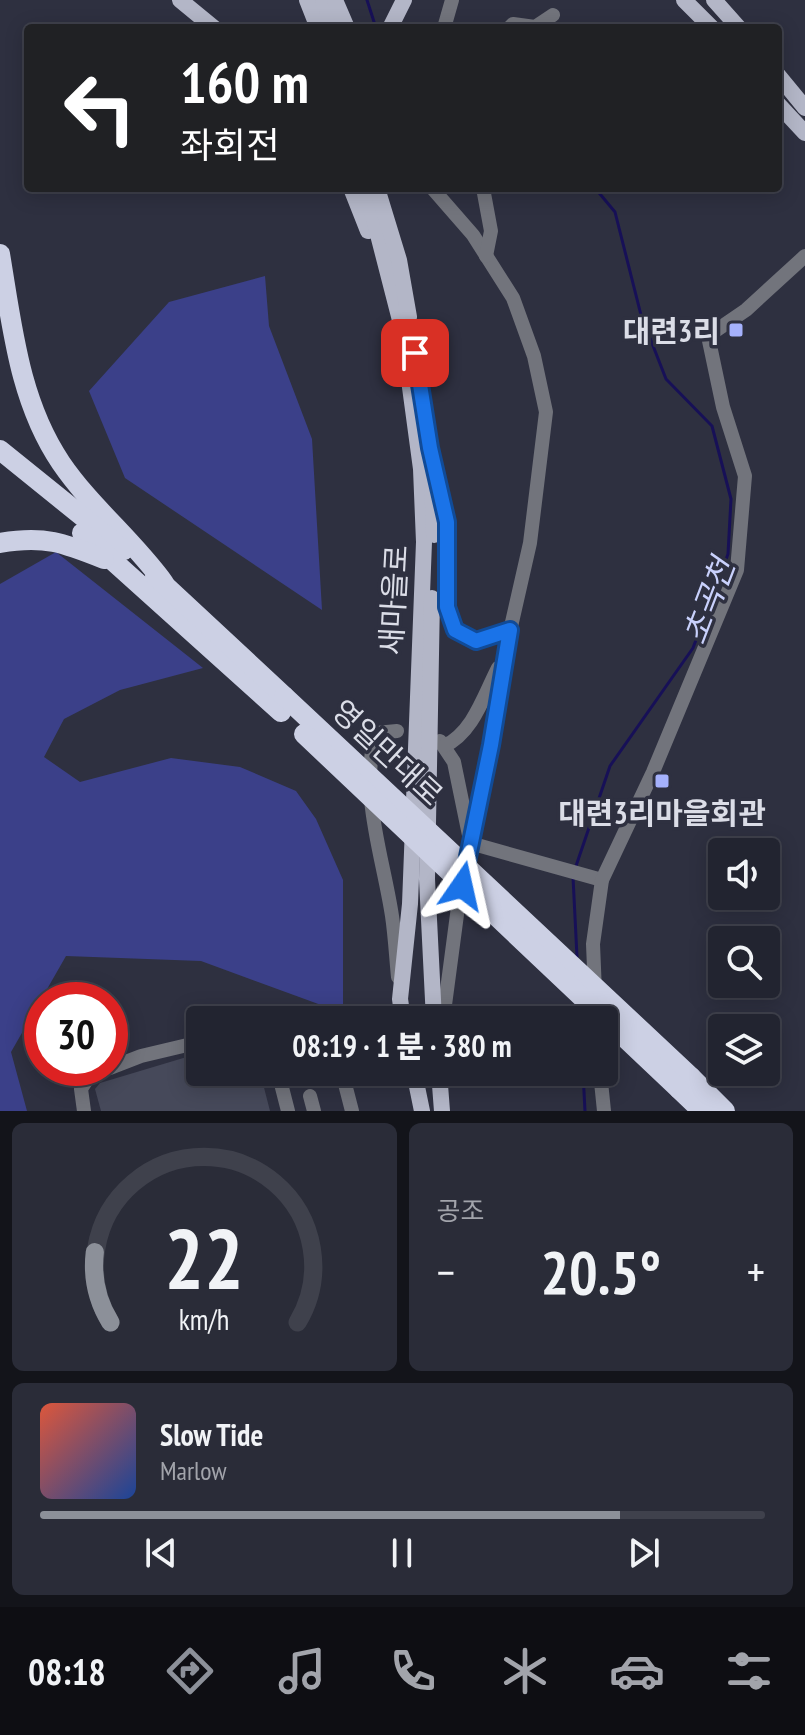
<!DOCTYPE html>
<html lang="ko">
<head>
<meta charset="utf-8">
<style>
	body { margin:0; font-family:"PT Sans Narrow","Noto Sans KR",sans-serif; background:#2a2c38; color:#f1f3f6; height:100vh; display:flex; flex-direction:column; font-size:30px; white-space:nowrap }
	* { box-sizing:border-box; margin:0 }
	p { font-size:26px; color:#a2a4ab }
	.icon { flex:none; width:44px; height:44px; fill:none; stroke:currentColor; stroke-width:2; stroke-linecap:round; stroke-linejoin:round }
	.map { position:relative; height:1111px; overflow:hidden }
	.drawer { display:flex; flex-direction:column; gap:12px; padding:12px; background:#13141a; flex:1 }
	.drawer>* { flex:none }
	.hud { position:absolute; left:24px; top:24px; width:758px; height:168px; border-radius:8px; box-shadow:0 4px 20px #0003,0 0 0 2px #3f414c; background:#202124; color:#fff; overflow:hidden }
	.tools { position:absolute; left:708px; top:838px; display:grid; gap:16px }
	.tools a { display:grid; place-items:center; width:72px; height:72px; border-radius:8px; background:#222430; box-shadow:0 4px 20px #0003,0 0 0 2px #3f414c; font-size:40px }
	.speed { position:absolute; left:24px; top:982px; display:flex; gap:16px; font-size:40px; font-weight:700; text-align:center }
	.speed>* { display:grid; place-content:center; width:104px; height:104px; border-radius:50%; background:#222430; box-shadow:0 4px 20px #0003,0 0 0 2px #3f414c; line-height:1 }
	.speed .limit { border:12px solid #d22; background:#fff; color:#111 }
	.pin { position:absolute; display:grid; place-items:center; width:68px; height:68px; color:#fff; margin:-34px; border-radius:16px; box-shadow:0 4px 12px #0006 }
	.me { position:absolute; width:88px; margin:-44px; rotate:11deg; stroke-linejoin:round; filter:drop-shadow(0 0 6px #0008) }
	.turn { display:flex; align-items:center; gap:28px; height:168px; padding:0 24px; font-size:36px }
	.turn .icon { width:104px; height:104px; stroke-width:2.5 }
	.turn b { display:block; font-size:56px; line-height:68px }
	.big { font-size:60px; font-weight:800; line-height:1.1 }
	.drawer .tile { flex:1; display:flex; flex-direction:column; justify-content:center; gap:12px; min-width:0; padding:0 28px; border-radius:12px; background:#2a2c38 }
	.drawer .dial { align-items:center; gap:0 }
	.dial svg { height:208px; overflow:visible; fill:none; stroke:#3f414c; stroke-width:7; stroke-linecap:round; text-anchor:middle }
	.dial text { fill:#f1f3f6; stroke:none }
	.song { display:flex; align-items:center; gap:24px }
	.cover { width:96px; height:96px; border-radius:12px; background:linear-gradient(135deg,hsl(10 70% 55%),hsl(220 70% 35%)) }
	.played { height:8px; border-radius:4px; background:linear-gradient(90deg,#8c9099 80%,#3f414c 80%) }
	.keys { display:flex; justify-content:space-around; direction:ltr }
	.heat { display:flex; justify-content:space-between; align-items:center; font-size:44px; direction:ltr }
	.drawer .tiles { flex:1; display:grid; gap:12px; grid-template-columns:1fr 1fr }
	.tile:last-child { grid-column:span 2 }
	.trip { position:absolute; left:186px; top:1006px; width:432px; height:80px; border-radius:8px; background:#222430; box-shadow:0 4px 20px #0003,0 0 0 2px #3f414c; font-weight:800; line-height:80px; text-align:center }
	.menu { display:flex; height:128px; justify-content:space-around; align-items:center; background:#0e0e13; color:#a2a4ab }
	.menu .icon { width:56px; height:56px }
	.menu .current { color:#8c9099 }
	.menu b { font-size:36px; color:#f1f3f6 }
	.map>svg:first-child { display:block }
	.green { fill:#3b4089 }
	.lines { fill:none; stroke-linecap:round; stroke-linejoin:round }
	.stream { stroke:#171057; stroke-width:3 }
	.building { fill:#46495a }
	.minor { stroke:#72747c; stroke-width:14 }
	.major { stroke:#b3b6c7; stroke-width:16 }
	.highway { stroke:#ccd0e4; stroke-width:20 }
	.highway-bridge { stroke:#ccd0e4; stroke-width:20 }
	.route-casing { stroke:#114b97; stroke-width:20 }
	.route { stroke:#1a73e8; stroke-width:14 }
	.poi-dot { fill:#a5b1fc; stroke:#2e3040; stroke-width:3 }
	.labels { text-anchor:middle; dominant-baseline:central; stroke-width:7; stroke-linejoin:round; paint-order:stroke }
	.poi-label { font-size:30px; font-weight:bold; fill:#dbdde7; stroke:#2e3040; text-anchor:end }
	.street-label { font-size:30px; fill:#dbdde7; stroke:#2e3040 }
	.water-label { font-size:32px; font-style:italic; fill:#c9d1fc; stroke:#2e3040 }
</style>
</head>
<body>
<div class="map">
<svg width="805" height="1111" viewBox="0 0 805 1111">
	<rect width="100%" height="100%" fill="#2e3040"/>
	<g class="green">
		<polygon points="265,276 269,326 312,439 322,610 125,478 89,391 169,302"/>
		<polygon points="56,552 203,668 120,690 64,719 44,757 80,782 171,758 240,767 296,791 316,819 343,880 343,1013 201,961 66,956 11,1052 27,1111 0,1111 0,584"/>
	</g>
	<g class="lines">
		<g class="stream">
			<polyline points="367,0 376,28"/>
			<polyline points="576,866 610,766 693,648 728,554 731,499 712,426 666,379 641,315 615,212 595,188"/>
			<polyline points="573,877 577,957"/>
			<polyline points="580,1005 580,1020"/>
			<polyline points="583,1072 585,1111"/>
		</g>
	</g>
	<polygon class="building" points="200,1053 200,1072 260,1072 270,1111 101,1111 95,1089 100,1083"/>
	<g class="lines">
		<g class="minor">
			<polyline points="444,28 452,0"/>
			<polyline points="509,28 513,24 535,27 553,15"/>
			<polyline points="432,188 473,235 513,298 534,356 546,412 530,543 505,653 491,745 458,907 443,1020"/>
			<polyline points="483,188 491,231 486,256"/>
			<polyline points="430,448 447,522 447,607 455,630 476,641 510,630"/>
			<path d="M397,731L376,733C359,793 383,856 392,916C395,936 396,957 398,977"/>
			<polyline points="440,741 454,762 469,835"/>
			<path d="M444,746C473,733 484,695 498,668"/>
			<polyline points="470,843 602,880"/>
			<polyline points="595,992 593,944 602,880 653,772 737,570 745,476 723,407 708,336 746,310 805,256"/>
			<polyline points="110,1068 141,1056 200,1042"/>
			<polyline points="278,1072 288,1111"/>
			<polyline points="330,1072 345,1084 352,1111"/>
			<polyline points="600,1072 604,1111"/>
			<polyline points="310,1096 314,1111"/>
			<polyline points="84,1111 81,1089 90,1075 109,1068"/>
		</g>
		<g class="major">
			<polyline points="180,0 214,28"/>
			<polyline points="307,0 318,28"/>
			<polyline points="323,0 334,28"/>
			<polyline points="335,0 347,28"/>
			<polyline points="684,0 712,28"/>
			<polyline points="714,0 739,28"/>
			<polyline points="390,28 404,0"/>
			<polyline points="778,75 805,108"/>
			<polyline points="778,104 805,133"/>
			<polyline points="351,188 368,231"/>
			<polyline points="366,188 402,328 421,469 424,542 410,904 400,999 403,1020"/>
			<polyline points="377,188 399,260 409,317"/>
			<polyline points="432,478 434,535"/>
			<polyline points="432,598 427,879 434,1020"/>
			<polyline points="414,1072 422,1111"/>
			<polyline points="439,1072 442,1111"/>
		</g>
		<g class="highway">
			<path d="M0,254C12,325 19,401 61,463C91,507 133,540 164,583"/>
			<polyline points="0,450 124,550"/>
			<polyline points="82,533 281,712"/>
			<path d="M0,543C44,535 64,543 104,559"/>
			<polyline points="155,576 284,696"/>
			<polyline points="691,1077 725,1111"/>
			<polyline points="679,1089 702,1111"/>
		</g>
		<g class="highway-bridge">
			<polyline points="284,696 691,1077"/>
			<polyline points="304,734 679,1089"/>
		</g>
	</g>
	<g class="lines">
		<g class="route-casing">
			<polyline id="route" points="415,353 430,448 447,522 447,607 455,630 476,641 510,630 491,745 462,886"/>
		</g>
		<use href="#route" class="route"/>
	</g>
	<g class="poi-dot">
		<rect x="728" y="322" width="16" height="16" rx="4"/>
		<rect x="654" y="773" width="16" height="16" rx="4"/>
	</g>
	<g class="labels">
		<g class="poi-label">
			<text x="720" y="330">대련3리</text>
			<text x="662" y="812" text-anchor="middle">대련3리마을회관</text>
		</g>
		<g class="street-label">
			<text transform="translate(393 600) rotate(-87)">새마을로</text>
			<text transform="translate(388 752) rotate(43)">영일만대로</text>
		</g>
		<g class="water-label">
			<text transform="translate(708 601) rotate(-69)">초곡천</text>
		</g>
	</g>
</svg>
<div class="tools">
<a><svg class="icon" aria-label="sound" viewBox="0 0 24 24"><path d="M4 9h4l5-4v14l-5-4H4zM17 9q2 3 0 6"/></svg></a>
<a><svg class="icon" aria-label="search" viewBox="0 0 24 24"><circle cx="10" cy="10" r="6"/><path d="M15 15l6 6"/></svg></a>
<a><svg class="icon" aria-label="layers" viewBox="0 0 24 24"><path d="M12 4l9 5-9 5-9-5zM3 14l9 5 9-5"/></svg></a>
</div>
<div class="speed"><div class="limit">30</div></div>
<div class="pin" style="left:415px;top:353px;background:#d93025"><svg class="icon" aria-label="arrive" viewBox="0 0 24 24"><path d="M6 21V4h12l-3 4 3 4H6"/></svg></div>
<svg class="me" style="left:462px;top:886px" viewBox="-20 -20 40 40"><path d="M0-17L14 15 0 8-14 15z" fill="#1a73e8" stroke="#fff" stroke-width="4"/></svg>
<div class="trip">08:19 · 1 분 · 380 m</div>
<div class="hud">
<div class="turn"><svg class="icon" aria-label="left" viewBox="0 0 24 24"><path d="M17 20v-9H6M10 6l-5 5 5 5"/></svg><div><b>160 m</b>좌회전</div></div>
</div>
</div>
<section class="drawer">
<div class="tiles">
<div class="tile dial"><svg viewBox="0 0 100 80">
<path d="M14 69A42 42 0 1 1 86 69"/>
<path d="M14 69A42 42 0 0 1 8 42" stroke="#8c9099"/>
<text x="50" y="56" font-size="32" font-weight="700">22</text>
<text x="50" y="72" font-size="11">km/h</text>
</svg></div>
<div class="tile"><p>공조</p>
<div class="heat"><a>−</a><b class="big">20.5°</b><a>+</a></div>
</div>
<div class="tile">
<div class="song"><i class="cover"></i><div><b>Slow Tide</b><p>Marlow</p></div></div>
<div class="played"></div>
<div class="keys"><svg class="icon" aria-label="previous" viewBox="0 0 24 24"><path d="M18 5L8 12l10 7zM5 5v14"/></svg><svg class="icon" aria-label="pause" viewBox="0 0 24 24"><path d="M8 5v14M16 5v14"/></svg><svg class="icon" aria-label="next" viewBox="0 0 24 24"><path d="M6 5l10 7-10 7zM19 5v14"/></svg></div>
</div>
</div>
</section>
<nav class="menu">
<b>08:18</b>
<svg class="icon current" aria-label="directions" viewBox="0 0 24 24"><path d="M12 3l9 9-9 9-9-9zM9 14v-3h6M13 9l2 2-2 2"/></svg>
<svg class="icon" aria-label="music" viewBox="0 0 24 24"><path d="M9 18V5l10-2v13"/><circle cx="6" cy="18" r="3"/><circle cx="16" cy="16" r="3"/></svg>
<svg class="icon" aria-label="phone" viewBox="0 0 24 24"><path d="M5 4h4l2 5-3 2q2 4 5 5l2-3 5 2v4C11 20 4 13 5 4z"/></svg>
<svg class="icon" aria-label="climate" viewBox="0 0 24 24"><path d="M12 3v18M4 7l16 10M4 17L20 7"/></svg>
<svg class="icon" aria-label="car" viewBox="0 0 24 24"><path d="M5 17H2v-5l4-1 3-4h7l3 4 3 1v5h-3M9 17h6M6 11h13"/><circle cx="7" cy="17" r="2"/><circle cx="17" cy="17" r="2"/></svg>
<svg class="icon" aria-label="filters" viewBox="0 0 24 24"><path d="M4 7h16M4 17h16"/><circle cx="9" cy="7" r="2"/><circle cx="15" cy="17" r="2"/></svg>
</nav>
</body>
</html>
